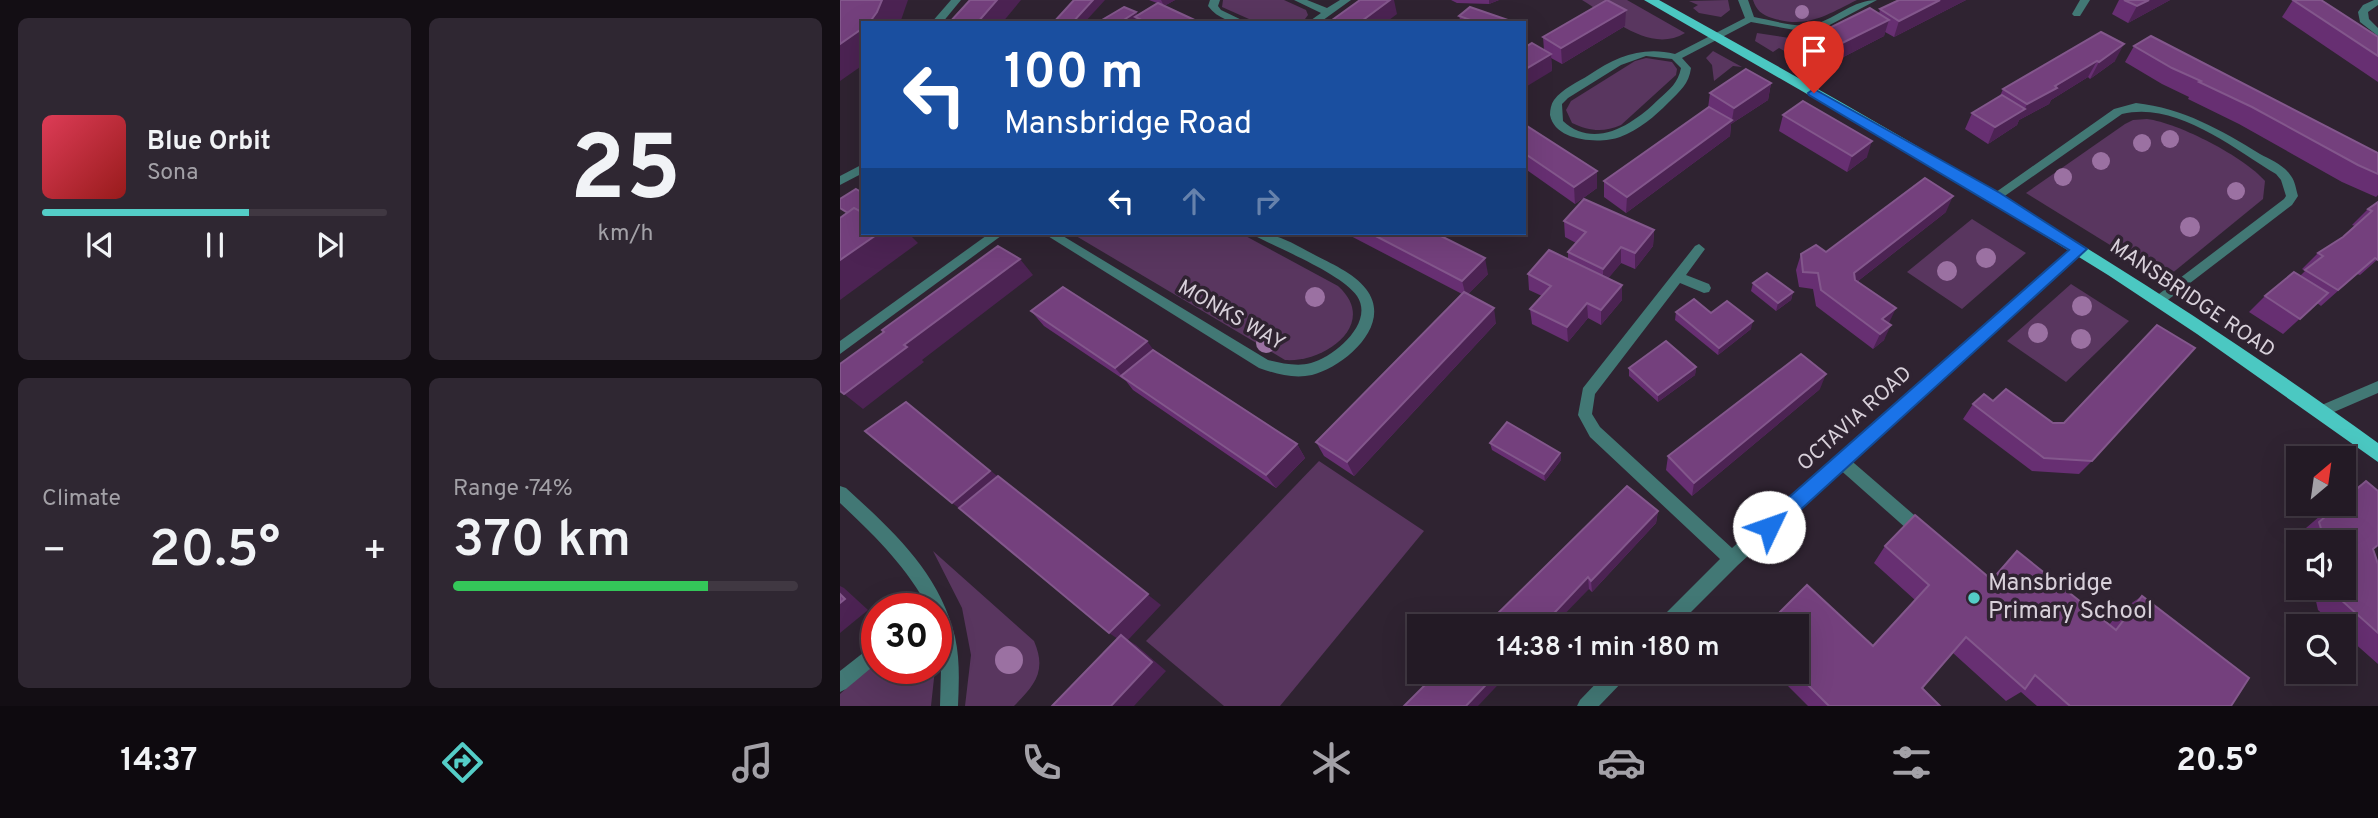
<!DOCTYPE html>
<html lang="en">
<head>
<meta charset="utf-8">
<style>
	body { margin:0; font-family:Overpass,sans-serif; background:#2f2732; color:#f1f3f6; height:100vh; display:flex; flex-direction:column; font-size:26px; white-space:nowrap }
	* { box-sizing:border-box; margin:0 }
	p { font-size:23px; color:#a3a1a7 }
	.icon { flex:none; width:38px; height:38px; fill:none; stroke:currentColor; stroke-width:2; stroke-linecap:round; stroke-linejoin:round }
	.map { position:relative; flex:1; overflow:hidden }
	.sheet { display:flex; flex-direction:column; gap:18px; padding:18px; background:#130e14; width:840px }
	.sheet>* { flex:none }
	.hud { position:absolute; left:21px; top:21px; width:665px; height:214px; border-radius:0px; box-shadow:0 7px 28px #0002,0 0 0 2px #403842; background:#1a4fa0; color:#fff; overflow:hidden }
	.needle { width:46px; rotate:29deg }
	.buttons { position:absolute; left:1446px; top:446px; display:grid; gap:14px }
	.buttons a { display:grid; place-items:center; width:70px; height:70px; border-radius:0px; background:#231a25; box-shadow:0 7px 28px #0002,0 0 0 2px #403842; font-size:35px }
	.speed { position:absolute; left:21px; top:593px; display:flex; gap:14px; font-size:35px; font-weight:700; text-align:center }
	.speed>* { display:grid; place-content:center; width:91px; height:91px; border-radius:50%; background:#231a25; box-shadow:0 7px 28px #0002,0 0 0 2px #403842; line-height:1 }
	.speed .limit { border:10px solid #d22; background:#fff; color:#111 }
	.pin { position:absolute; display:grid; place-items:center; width:60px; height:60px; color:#fff; margin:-72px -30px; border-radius:50% 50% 50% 0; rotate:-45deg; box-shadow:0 0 7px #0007 }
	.pin .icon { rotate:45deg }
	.me { position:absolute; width:77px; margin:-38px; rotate:48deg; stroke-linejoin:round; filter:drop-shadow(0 0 5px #0008) }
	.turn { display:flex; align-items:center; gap:24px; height:147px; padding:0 28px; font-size:32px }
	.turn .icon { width:91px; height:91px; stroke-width:2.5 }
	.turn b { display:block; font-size:49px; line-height:60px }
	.lanes { display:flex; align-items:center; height:66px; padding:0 28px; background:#0003; justify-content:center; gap:35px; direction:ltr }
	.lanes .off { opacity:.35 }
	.big { font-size:52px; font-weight:600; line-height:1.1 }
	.sheet .widget { flex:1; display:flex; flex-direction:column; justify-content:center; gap:10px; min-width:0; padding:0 24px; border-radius:10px; background:#2f2732 }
	.sheet .dial { align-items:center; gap:0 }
	.dial b { font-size:91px; line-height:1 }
	.song { display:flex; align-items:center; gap:21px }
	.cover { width:84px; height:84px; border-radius:10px; background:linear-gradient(135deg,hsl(350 70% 55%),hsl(0 70% 35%)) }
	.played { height:7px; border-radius:4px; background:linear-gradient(90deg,#54cdc7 60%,#403842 60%) }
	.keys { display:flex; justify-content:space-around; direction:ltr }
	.heat { display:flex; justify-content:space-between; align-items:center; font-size:38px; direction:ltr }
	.charge { height:10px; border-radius:5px; background:linear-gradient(90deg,#34c759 74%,#403842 0) }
	.sheet .tiles { flex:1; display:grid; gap:18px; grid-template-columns:repeat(2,1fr) }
	.trip { position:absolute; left:567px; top:614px; width:402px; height:70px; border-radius:0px; background:#231a25; box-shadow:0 7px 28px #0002,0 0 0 2px #403842; font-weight:600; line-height:70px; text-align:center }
	.dock { display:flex; height:112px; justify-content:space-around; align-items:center; background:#0e0a0f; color:#a3a1a7 }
	.dock .icon { width:49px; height:49px }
	.dock .active { color:#54cdc7 }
	.dock b { font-size:32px; color:#f1f3f6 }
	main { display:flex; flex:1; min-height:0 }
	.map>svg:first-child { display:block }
	.green { fill:#59365f }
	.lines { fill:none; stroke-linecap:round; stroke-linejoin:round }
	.lane { fill:#427875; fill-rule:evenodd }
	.street { fill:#427875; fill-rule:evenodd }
	.primary { fill:#4bc8c2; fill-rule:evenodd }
	.tree { fill:#9b71a2 }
	.wall { fill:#672f72 }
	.shaded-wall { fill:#4c2353 }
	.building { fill:#74407d; stroke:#83578c; stroke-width:2 }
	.route { fill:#1a73e8; stroke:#114b97; stroke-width:2 }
	.poi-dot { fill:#54cdc7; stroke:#2f2331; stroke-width:2.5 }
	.labels { text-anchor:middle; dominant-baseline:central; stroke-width:7; stroke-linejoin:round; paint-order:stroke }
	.street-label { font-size:21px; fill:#d8d0da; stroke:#2f2331 }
	.near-poi-label { font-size:24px; fill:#d8d0da; stroke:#2f2331; text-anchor:start }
</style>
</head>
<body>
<main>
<section class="sheet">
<div class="tiles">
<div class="widget">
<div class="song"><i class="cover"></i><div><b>Blue Orbit</b><p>Sona</p></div></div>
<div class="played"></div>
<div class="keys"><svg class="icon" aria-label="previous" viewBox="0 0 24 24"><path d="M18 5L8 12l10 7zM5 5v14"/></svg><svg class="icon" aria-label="pause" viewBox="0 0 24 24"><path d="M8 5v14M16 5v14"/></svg><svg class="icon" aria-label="next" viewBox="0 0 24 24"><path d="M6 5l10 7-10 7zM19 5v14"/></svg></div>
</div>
<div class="widget dial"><b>25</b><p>km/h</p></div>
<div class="widget"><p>Climate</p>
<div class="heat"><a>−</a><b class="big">20.5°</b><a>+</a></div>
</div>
<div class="widget"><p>Range · 74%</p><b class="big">370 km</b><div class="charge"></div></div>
</div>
</section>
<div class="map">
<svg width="1538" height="706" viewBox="0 0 1538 706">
	<rect width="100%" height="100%" fill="#2f2331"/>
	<g class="green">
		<polygon points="383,0 444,0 466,10 468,15 462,23 418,23 382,7"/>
		<path d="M742,0H787L845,33C810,54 772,18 742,0Z"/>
		<polygon points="888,0 890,10 881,17 859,13 853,8 858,5 849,1"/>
		<path d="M913,0H1017C986,15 968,29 932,18C922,15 916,10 913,0Z"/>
		<polygon points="917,33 956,39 979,37 948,53 939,48 933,52 915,41"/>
		<polygon points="873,51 902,67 893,66 874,81 872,65 866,58"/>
		<path d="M806,58L832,62L837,69L836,75L781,125C763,133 749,131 732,123L726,110L731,101L795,61Z"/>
		<path d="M1307,119C1339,123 1404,157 1425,181L1423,199L1325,279L1186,193L1285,124L1293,120Z"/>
		<polygon points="1132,219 1186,253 1122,309 1067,272"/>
		<path d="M231,233H400L498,286C540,324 484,363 445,360Z"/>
		<polygon points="1231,284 1289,321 1226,382 1167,341"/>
		<polygon points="479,461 584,531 440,706 384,706 306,641"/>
		<path d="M93,551L194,641C207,671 195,685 174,706H125L131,655L122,608Z"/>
		<polygon points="37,661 37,668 95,669 91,706 0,706 0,694"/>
	</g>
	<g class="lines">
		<polygon class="lane" points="1002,455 1007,457 1088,527 1090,532 1088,537 1082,540 1076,537 997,467 994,462 997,457"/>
		<g class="street">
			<polygon points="111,0 121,0 102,23 91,23"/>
			<path d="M370,0H380L378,6L381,10L408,23C392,23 378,19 368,6Z"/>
			<polygon points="454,0 467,0 487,8 500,0 511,0 479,23 467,23 481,13"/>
			<path d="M898,0H908L914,17C932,20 957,29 975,24C997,18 1013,0 1037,0L984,28L966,32L911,22L842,58L851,68C849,84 840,91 828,103C815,116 799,130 780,137C761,144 715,142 710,115C710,110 711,104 714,100C722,89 738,82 749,75C776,57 802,46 835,54L905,18ZM806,56L832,59L841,68C838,83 830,89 819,99C795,123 755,151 723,121L722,104L728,98L781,65Z"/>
			<polygon points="1240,0 1250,0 1240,16 1234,16 1232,14"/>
			<polygon points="1534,0 1538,0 1538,5 1528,12 1529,19 1538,28 1538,36 1520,22 1518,12 1523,5"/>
			<path d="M1296,103C1343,108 1381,130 1420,154C1431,160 1444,165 1451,176C1455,181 1456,189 1458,196L1452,205L1320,306L1313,301L1315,297L1444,199L1446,196L1441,180L1436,174C1391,147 1336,101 1282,114L1159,200L1155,201L1149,197L1274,109Z"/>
			<polygon points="23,164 23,173 0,185 0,176"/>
			<polygon points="150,233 165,233 0,354 0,341"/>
			<path d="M203,233H218L428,360C442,363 457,367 471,363C494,357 535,323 517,296C502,274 440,249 415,236L413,233C437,233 452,243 473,254C490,263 514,273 526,289C554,325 504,367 472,375C454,379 436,374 419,368Z"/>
			<polygon points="859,244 865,249 846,275 869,284 871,288 869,292 864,293 840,283 755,394 752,414 760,427 892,548 1236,246 1240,244 1246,249 898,565 837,626 817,626 819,620 880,559 750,437 738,415 743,388 855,246"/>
			<polygon points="1538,381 1538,393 1487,415 1482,417 1477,415 1475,411 1477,407"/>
			<path d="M0,486L6,488C52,530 100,573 115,637C120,659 119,683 118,706H100L101,669L96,633V609H89C67,567 34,535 0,503Z"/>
			<polygon points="37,642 37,663 6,689 0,692 0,671"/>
			<polygon points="767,672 789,672 786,678 759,706 737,706 740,700"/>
		</g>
		<path class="primary" d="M804,0H819C1066,137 1310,277 1538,443V462L1357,334L1268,275L1085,162Z"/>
	</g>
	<g class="tree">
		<circle cx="962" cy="12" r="7"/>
		<circle cx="1330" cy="139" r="9"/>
		<circle cx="1302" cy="143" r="9"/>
		<circle cx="1261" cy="161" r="9"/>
		<circle cx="1223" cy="177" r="9"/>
		<circle cx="1396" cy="191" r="9"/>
		<circle cx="1350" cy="227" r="10"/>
		<circle cx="1146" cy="258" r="10"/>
		<circle cx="1107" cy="271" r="10"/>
		<circle cx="475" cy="297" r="10"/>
		<circle cx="1242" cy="306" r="10"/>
		<circle cx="1198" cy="333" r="10"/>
		<circle cx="1241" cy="339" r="10"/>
		<circle cx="426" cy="343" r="10"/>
		<circle cx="169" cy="660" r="14"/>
	</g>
	<g class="wall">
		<polygon points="309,0 335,0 324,6 361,23 257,23 296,12 297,15 317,3"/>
		<polygon points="611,0 659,0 649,4 617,3"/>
		<polygon points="1059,0 1126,0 1054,37 1045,32 1044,36 984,67 966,54 969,38 1039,14 1040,9"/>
		<polygon points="1279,0 1330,0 1288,23 1272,14"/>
		<polygon points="1453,0 1538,37 1538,82 1442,17"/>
		<polygon points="619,16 668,20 669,23 621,23"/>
		<polygon points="785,26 722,64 711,58 712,71 704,50 703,37"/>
		<polygon points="1261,32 1275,61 1250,79 1248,77 1211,100 1209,104 1179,120 1177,125 1148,144 1125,129 1132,113 1160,96 1163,89"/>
		<polygon points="1294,46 1538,153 1538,195 1536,197 1502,182 1399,124 1348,99 1349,97 1322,84 1285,62"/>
		<polygon points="931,83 928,100 891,124 890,136 786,213 764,197 764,181 868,108 870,93"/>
		<polygon points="943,115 1027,157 1007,172 939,131"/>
		<polygon points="684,124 757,188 735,204 684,168"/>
		<polygon points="1538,202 1538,259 1520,275 1517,274 1481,306 1477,303 1443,334 1409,312 1425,296 1460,276 1465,271 1462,269 1478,253 1503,237 1515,226 1512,225 1528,209"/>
		<polygon points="1106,212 1018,281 1048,324 1044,340 1033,349 976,306 973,289 959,287 956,270 961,254 986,252"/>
		<polygon points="724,221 814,230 813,246 795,269 781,263 768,278 782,300 761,325 748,318 728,342 692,324 690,309 702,296 689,290 688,274 728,259 728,252 736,243 725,237"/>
		<polygon points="505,233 595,233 648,274 628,294 656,323 514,476 484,456 476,442 622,294"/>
		<polygon points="913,283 953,292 951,300 936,311 911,291"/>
		<polygon points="191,311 313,350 457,444 465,458 436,488 293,390 286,381 204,326"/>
		<polygon points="836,312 871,313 911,329 878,355 835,320"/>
		<polygon points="856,367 855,375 818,402 789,376 789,368"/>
		<polygon points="980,389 852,496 826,470 828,456"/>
		<polygon points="1153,401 1252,461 1239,474 1192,471 1123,419 1133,404"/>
		<polygon points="650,443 720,453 721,460 705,481 652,450"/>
		<polygon points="1526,481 1533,549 1538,564 1538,664 1503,633 1503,626 1496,626 1478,610 1473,588 1503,588 1503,542 1461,542 1459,534 1494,504 1503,504 1503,496"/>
		<polygon points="818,511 816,523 752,592 749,589 645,626"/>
		<polygon points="1045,546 1151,579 1177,551 1269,625 1280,611 1302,596 1391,706 1197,706 1181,692 1166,701 1113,653 1082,688 1100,706 968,706 934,672 957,672 1033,646 1075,600 1034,563"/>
	</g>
	<g class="shaded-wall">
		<polygon points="42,0 68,0 60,23 29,23"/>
		<polygon points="157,0 181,0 162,23 137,23"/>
		<polygon points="253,0 265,0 244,23 232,23"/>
		<polygon points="321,0 335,0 324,6"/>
		<polygon points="550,0 554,0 557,14 545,23 519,23"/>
		<polygon points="649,0 659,0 649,4"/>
		<polygon points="1100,0 1126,0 1054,37 1059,21"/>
		<polygon points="1309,0 1330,0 1288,23 1297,6"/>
		<polygon points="786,10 785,26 722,64 721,48"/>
		<polygon points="296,12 299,18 295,17 297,23 279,23"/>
		<polygon points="1049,20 1044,36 984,67 988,50"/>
		<polygon points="23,28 23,65 0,81 0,44"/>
		<polygon points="1284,44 1275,61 1250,79 1259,62"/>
		<polygon points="711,54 712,71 684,88 684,70"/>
		<polygon points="1257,61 1248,77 1211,100 1209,104 1179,120 1177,125 1148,144 1155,127 1185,109 1187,104"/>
		<polygon points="931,83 928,100 891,124 890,136 786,213 787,197 892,120 894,108"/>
		<polygon points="1032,141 1027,157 1007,172 1012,156"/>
		<polygon points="757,171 757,188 735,204 734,187"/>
		<polygon points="1113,196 1106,212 1009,288 1014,273"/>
		<polygon points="814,230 813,246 795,269 795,253"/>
		<polygon points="39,233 68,233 78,243 0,300 0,260"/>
		<polygon points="781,247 781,263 763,285 763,269"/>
		<polygon points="645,258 648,274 626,296 622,281"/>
		<polygon points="180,259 193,275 82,360 84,362 23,409 4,394 64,345"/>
		<polygon points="782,285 782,300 761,325 761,310"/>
		<polygon points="953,292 951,300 936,311 938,303"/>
		<polygon points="747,303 748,318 728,342 727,327"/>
		<polygon points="654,308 656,323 514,476 507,462"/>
		<polygon points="1056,308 1049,323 1042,319"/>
		<polygon points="913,321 911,329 878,355 879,348"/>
		<polygon points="1051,325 1044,340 1033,349 1040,334"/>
		<polygon points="307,341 318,356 283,377 275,368"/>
		<polygon points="856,367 855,375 818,402 818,395"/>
		<polygon points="986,374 980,389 852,496 854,483"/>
		<polygon points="66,402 167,484 130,516 112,503"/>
		<polygon points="457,444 465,458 436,488 426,475"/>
		<polygon points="720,453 721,460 705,481 704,474"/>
		<polygon points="158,476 321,605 288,640 296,645 326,671 294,706 271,706 284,643 269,633"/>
		<polygon points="818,511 816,523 752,592 751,581"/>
		<polygon points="748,577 749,589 713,626 702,626"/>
		<polygon points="0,586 4,588 28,610 0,633"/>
		<polygon points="658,672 670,672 638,706 626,706"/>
	</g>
	<g class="building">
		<polygon points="0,0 42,0 37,12 29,23 23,23 23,28 0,44"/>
		<polygon points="130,0 157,0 137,23 109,23"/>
		<polygon points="234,0 253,0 232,23 213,23"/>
		<polygon points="520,0 550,0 519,23 488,23"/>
		<polygon points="767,0 786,10 721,48 703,37"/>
		<polygon points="1059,0 1100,0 1059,21 1040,9"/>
		<polygon points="1284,0 1309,0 1297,6"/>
		<polygon points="1453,0 1481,0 1538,37 1538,56"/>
		<polygon points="318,3 361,23 308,23 295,17"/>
		<polygon points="284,7 296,12 279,23 257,23"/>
		<polygon points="630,7 668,20 666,23 639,23 619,16"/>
		<polygon points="1030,8 1049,20 988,50 969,38"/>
		<polygon points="1261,32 1284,44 1259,62 1257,61 1215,86 1217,88 1187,104 1163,89"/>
		<polygon points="1311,36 1538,153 1538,174 1518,165 1412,107 1359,82 1361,81 1332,68 1294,46"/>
		<polygon points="692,43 711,54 684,70 684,48"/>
		<polygon points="906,69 931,83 894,108 870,93"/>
		<polygon points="1162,95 1185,109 1155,127 1132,113"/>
		<polygon points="963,101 1032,141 1012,156 943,115"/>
		<polygon points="869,107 892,120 787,197 764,181"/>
		<polygon points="684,124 757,171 734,187 684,153"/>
		<polygon points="1085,178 1113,196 1014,273 1015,280 1056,308 1042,319 1051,325 1040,334 981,290 978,273 963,272 961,254 976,245 986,252"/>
		<polygon points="16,189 23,193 23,213 14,208 8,213 0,208 0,199"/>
		<polygon points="744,199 814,230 795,253 781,247 763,269 728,252 746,232 724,221"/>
		<polygon points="1538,202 1538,260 1535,258 1498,290 1465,270 1483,256 1478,253 1503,237 1532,211 1528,209"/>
		<polygon points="14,208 23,213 23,233 39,233 0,260 0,218"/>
		<polygon points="530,233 595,233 645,258 622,281"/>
		<polygon points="158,246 180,259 64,345 67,347 4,394 0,391 0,364 44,332 42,330"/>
		<polygon points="709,250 782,285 761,310 747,303 727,327 690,309 711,286 688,274"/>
		<polygon points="1454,272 1488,293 1460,319 1425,296"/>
		<polygon points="927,273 953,292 938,303 913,283"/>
		<polygon points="223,287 307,341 275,368 191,311"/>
		<polygon points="624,292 654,308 507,462 476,442"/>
		<polygon points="854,299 871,313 887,301 913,321 879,348 836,312"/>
		<polygon points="1317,325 1355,348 1252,461 1204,458 1133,404 1144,394 1153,401 1166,389 1213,423 1224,423"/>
		<polygon points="826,341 856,367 818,395 789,368"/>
		<polygon points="313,350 457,444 426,475 281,376"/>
		<polygon points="961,354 986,374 854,483 828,456"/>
		<polygon points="66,402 150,471 112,503 25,431"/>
		<polygon points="667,422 720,453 704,474 650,443"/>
		<polygon points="158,476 308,594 269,633 119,508"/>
		<polygon points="1526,481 1538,491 1538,545 1533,549 1538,564 1538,633 1500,599 1497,588 1503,588 1503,542 1485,542 1479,522 1500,504 1503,504 1503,501"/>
		<polygon points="787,486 818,511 751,581 748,577 702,626 645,626"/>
		<polygon points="1075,515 1152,580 1177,551 1276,630 1302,596 1409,678 1391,706 1230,706 1195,675 1185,689 1126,637 1082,688 1100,706 989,706 955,672 957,672 957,626 926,626 967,585 1033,646 1089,585 1045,546"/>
		<polygon points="0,594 5,599 0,603"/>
		<polygon points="281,635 312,662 271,706 212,706"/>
		<polygon points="598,672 658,672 626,706 564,706"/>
	</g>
	<polygon class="route" points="974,89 1160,193 1247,249 935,533 929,535 922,533 919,527 922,521 1229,250 969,95 968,93"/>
	<circle class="poi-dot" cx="1134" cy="598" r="7"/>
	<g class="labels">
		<g class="street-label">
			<text transform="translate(1352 299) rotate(34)">MANSBRIDGE ROAD</text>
			<text transform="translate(391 316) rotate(30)">MONKS WAY</text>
			<text transform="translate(1015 419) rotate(-42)">OCTAVIA ROAD</text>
		</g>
		<g class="near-poi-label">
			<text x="1148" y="584">Mansbridge<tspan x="1148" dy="28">Primary School</tspan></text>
		</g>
	</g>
</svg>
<div class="buttons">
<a><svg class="needle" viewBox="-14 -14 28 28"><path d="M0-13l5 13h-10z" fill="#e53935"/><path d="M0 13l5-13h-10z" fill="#a3a1a7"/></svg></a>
<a><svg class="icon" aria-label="sound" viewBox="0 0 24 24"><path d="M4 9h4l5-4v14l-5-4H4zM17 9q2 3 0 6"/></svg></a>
<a><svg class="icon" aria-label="search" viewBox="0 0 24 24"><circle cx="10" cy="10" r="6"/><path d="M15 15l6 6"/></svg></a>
</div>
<div class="speed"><div class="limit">30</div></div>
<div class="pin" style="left:974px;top:93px;background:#d93025"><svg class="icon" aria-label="arrive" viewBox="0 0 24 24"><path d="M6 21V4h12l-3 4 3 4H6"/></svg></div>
<svg class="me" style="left:929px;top:527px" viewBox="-20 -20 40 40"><circle r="19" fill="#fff"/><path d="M0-13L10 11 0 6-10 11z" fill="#1a73e8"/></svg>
<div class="trip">14:38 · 1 min · 180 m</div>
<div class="hud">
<div class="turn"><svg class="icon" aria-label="left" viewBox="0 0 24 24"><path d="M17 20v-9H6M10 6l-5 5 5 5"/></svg><div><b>100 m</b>Mansbridge Road</div></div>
<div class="lanes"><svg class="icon" aria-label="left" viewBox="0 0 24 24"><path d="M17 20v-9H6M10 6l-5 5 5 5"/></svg><svg class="icon off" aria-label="ahead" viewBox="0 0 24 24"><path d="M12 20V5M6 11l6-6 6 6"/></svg><svg class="icon off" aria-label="right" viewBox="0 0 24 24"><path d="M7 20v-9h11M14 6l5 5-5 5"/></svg></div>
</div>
</div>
</main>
<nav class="dock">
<b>14:37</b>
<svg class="icon active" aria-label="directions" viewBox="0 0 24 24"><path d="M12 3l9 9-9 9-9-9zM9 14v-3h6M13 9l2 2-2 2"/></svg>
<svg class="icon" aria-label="music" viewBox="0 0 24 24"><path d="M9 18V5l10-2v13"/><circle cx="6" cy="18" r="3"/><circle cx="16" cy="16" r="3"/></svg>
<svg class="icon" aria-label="phone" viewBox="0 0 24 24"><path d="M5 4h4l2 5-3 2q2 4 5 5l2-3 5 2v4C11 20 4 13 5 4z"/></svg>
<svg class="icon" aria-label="climate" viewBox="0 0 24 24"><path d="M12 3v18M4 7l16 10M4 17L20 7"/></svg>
<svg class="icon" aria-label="car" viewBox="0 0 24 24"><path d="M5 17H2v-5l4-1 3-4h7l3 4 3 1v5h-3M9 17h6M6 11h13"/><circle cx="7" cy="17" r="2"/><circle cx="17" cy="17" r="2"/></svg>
<svg class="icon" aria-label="filters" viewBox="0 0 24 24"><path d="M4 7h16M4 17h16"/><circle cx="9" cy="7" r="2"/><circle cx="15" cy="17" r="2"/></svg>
<b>20.5°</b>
</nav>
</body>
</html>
